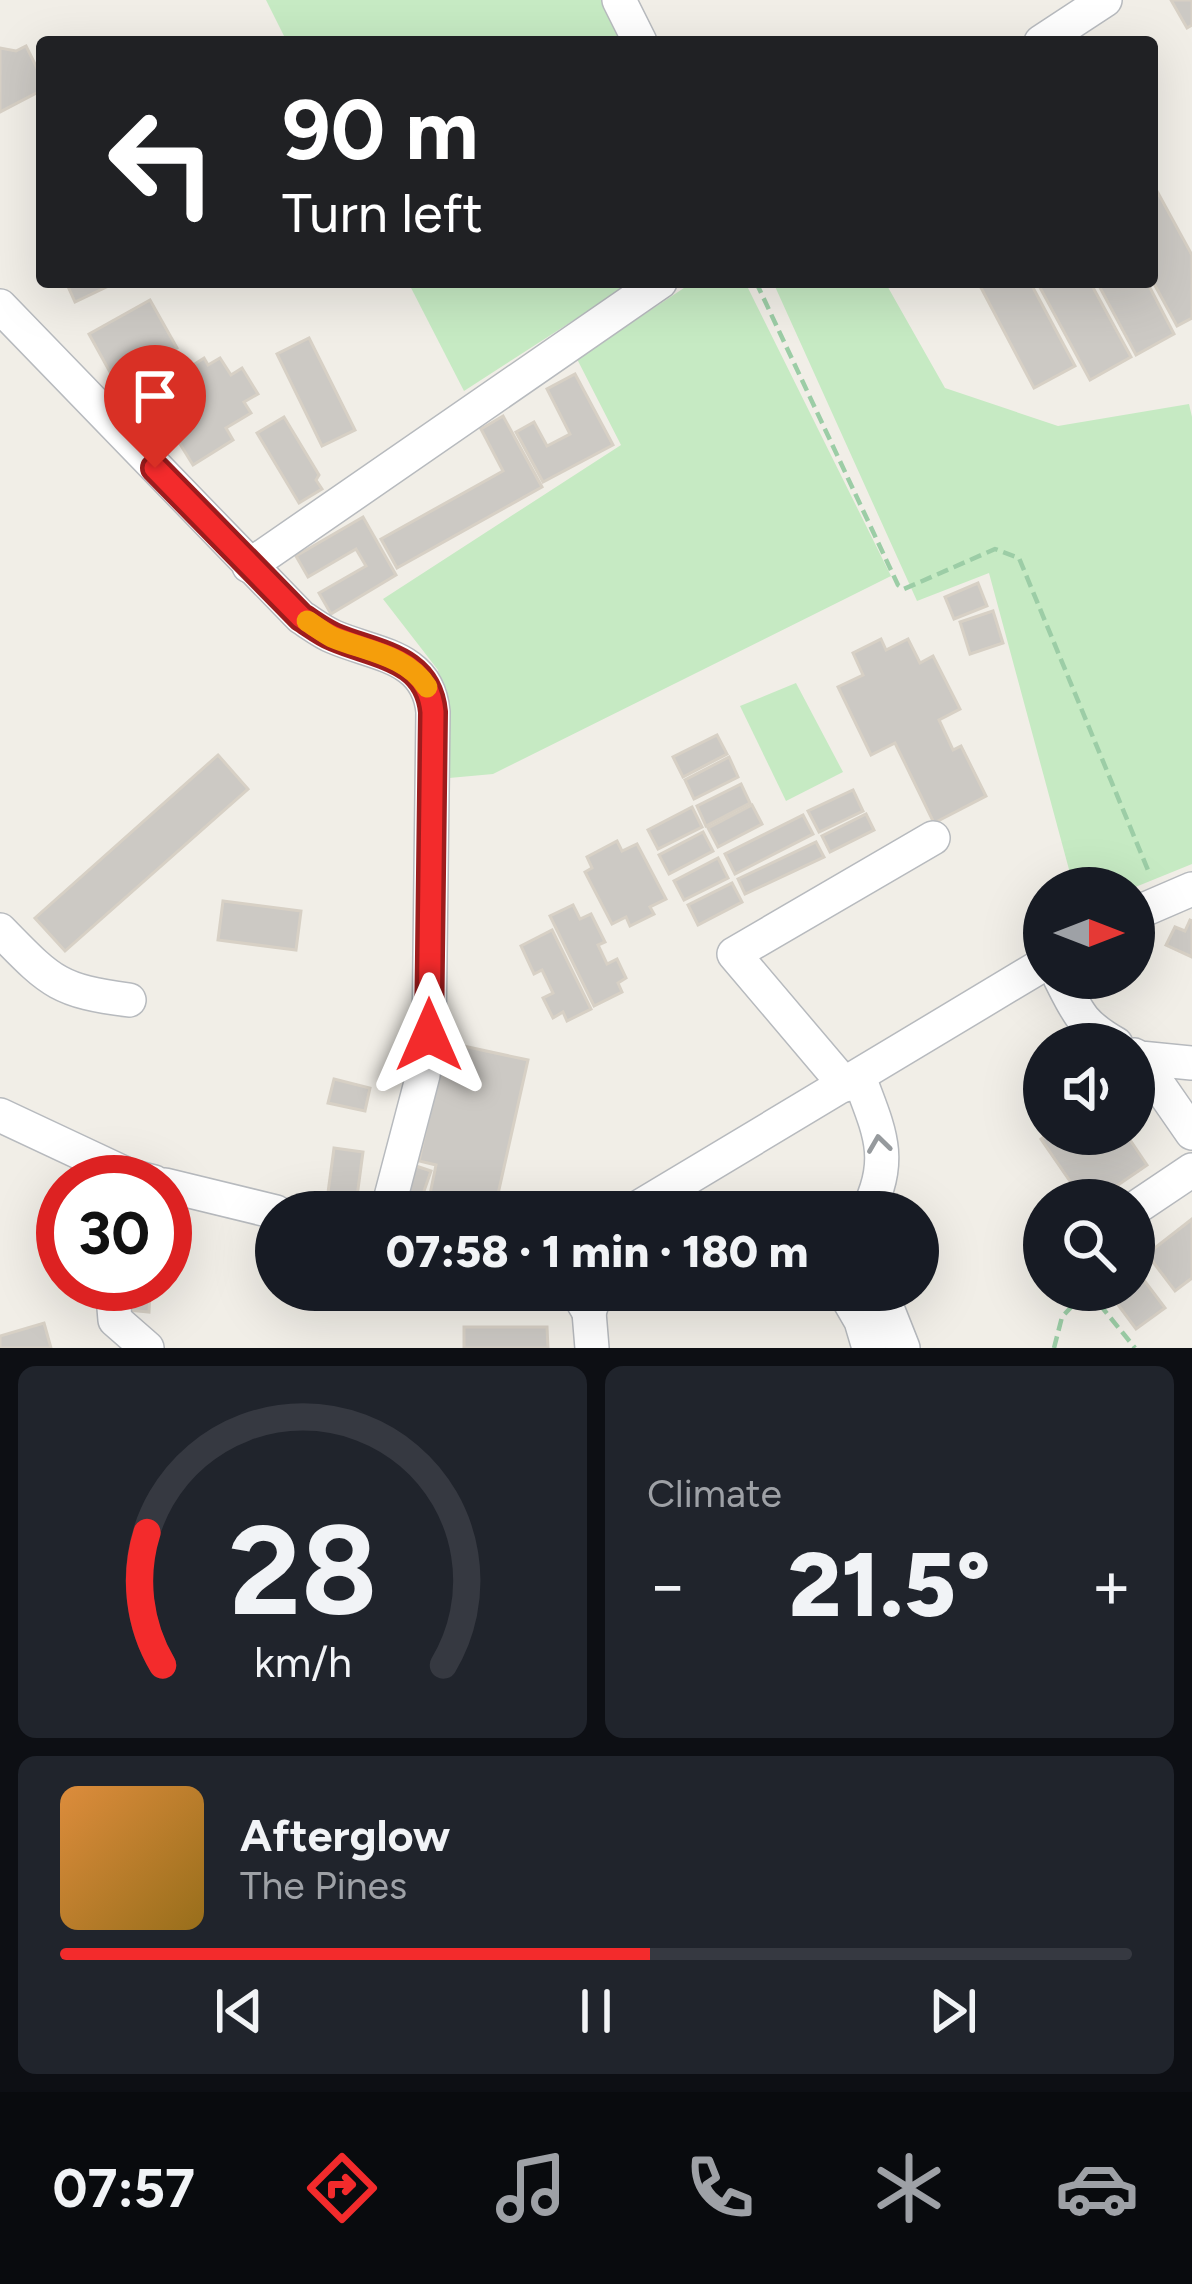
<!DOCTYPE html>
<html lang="en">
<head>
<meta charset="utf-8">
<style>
	body { margin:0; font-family:Figtree,sans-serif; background:#20242c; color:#f1f3f6; height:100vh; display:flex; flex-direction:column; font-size:45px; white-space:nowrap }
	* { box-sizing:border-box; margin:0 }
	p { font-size:39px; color:#9ea1a6 }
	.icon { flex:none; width:66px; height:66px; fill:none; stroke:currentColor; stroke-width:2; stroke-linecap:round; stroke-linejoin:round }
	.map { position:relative; height:1348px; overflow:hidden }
	.panel { display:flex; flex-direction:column; gap:18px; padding:18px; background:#0d0f14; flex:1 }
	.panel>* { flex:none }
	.top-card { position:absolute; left:36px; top:36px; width:1122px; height:252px; border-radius:12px; box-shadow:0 12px 48px #0002; background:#202124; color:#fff; overflow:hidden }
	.needle { width:78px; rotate:90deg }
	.buttons { position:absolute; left:1023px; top:867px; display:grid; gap:24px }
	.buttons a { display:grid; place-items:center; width:132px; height:132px; border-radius:50%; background:#171b24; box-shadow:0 12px 48px #0002; font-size:60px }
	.speed { position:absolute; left:36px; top:1155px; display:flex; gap:24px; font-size:60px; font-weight:700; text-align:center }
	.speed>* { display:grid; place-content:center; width:156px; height:156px; border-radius:50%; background:#171b24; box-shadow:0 12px 48px #0002; line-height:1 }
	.speed .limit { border:18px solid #d22; background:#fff; color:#111 }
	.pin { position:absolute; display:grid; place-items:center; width:102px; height:102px; color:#fff; margin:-123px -51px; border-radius:50% 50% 50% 0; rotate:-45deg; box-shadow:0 0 12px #0007 }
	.pin .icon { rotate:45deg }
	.me { position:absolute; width:132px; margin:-66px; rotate:0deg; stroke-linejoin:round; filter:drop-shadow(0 0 9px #0008) }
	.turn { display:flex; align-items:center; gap:42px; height:252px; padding:0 48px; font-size:54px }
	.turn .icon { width:156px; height:156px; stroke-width:2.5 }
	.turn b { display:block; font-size:84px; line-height:102px }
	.big { font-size:90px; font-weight:800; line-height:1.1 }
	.panel .tile { flex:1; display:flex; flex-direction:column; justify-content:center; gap:18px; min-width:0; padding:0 42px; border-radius:18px; background:#20242c }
	.panel .dial { align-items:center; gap:0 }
	.dial svg { height:312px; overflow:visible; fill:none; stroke:#363941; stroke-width:7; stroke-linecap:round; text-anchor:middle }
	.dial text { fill:#f1f3f6; stroke:none }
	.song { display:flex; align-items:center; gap:36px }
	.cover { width:144px; height:144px; border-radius:18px; background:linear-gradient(135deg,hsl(30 70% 55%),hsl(40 70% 35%)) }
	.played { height:12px; border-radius:6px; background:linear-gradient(90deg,#f32b2c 55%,#363941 55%) }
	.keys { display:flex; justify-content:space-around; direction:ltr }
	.heat { display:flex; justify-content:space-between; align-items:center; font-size:66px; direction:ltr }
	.panel .tiles { flex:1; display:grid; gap:18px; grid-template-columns:1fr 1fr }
	.tile:last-child { grid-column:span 2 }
	.trip { position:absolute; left:255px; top:1191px; width:684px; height:120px; border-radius:60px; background:#171b24; box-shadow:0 12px 48px #0002; font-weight:800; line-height:120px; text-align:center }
	.tab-bar { display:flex; height:192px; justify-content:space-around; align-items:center; background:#090b0e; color:#9ea1a6 }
	.tab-bar .icon { width:84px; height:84px }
	.tab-bar .current { color:#f32b2c }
	.tab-bar b { font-size:54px; color:#f1f3f6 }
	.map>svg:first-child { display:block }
	.green { fill:#c6eac3 }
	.building { fill:#ccc9c4; stroke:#d7d0c5; stroke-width:3 }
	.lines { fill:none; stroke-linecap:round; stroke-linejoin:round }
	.minor-casing { stroke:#b7babe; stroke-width:36 }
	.path { stroke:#9ccda6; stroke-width:4.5; stroke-dasharray:12 6; stroke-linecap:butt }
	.minor { stroke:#fff; stroke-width:33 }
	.oneway { stroke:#969a9d }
	.route-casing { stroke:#9e1c1d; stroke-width:30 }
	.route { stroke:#f32b2c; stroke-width:21 }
	.slow { stroke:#f59e0b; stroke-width:21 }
</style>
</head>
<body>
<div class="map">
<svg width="1192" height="1348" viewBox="0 0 1192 1348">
	<rect width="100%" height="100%" fill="#f1eee7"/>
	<g class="green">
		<polygon points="266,0 603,0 625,42 287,42"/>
		<polygon points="408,282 633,282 464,391"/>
		<polygon points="693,282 745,282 891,576 493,774 449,778 438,670 383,599 621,445 577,359"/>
		<polygon points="773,282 885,282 945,388 1058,426 1189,404 1192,417 1192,864 1133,888 1074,888 989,573 917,601"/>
		<polygon points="796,683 843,772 786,801 740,706"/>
	</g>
	<g class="building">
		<polygon points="1171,0 1192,0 1192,25 1187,28"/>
		<polygon points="26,46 42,78 42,90 0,112 0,48 16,51"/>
		<polygon points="1152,182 1192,255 1192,318 1177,326 1152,280"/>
		<polygon points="66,282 117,282 75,302"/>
		<polygon points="978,282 1030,282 1075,366 1034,388"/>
		<polygon points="1037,282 1090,282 1131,357 1090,380"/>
		<polygon points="1097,282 1147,282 1174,334 1136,355"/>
		<polygon points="150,300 177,348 116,383 89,334"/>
		<polygon points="309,338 355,430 322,446 277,354"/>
		<polygon points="204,358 208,365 220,358 231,375 242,368 258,394 244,402 251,413 226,428 233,440 193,465 167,423 152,432 137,408 159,394 156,389"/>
		<polygon points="575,374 613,445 543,482 516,432 534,422 547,446 570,434 547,389"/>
		<polygon points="503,416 542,487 397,568 381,539 503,471 481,429"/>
		<polygon points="284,417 319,475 316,480 322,489 299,503 257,433"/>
		<polygon points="363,517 396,575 331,614 319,593 366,566 356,549 308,577 296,556"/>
		<polygon points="978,583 987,606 954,619 945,597"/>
		<polygon points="993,611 1003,643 970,654 960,622"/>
		<polygon points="881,639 886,650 908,639 920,663 933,656 960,709 939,720 953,750 961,746 986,796 934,823 895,743 871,755 838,687 863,675 853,653"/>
		<polygon points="717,735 727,754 683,777 673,757"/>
		<polygon points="218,755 248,789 65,951 35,918"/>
		<polygon points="729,757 738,777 694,799 685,780"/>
		<polygon points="741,784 750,803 706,826 697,806"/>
		<polygon points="853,790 863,811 819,832 808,811"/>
		<polygon points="752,805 762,824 718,847 708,828"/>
		<polygon points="692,807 702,827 658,849 648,830"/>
		<polygon points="866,814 874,830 830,852 822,836"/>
		<polygon points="803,815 813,834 735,874 725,854"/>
		<polygon points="703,832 713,851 669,874 659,855"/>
		<polygon points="617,841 622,851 637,844 666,899 650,907 654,914 630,926 626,917 612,924 585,872 592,868 587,857"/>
		<polygon points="816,842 824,857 745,894 738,879"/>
		<polygon points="718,858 728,878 684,900 674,881"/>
		<polygon points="732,883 742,902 698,925 688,905"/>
		<polygon points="223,901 301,911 296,950 218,940"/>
		<polygon points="573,905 580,919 591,914 605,942 598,945 607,964 617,959 626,978 618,983 622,992 594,1006 550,916"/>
		<polygon points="1190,920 1192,921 1192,957 1166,945 1175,927 1185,931"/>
		<polygon points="552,930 591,1009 567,1021 563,1012 553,1018 543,998 553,993 542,970 534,974 521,946"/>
		<polygon points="445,1042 528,1060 494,1212 459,1212 461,1201 430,1194 436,1165 419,1161"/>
		<polygon points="334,1079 370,1088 365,1111 328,1103"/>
		<polygon points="1048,1134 1126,1134 1147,1165 1096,1200 1083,1200 1041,1139"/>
		<polygon points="334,1148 363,1152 356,1204 327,1200"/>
		<polygon points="413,1165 431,1171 422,1197 406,1192"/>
		<polygon points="1192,1219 1192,1278 1175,1291 1147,1254"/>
		<polygon points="1134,1267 1165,1308 1136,1329 1107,1290 1134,1290"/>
		<polygon points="128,1290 150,1291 149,1312 127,1310"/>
		<polygon points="44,1323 51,1348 0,1348 0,1336"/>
		<polygon points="464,1327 547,1327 548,1348 464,1348"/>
	</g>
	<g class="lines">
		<g class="minor-casing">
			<g id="minor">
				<polyline points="619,0 640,42"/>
				<polyline points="1041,42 1105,0"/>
				<path d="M0,306L301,617C312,624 322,632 334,637C376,655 428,656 433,712L429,1035L423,1075L387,1212"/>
				<polyline points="249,566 660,282"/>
				<polyline points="1134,914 1192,889"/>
				<path d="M0,930C50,981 57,991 129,1000"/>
				<path d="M1060,978C1078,1013 1081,1024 1116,1044"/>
				<polyline points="1134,1055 1140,1058 1192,1063"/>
				<polyline points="1140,1058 1192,1133"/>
				<path d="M859,1077C878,1129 895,1158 867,1212"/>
				<polyline points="845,1085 734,954 933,838"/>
				<polyline points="0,1115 130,1176 154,1182"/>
				<polyline points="165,1185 276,1212"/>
				<polyline points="1134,1209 1192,1170"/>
				<polyline points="631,1212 1044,964"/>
				<polyline points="112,1284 115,1320 147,1348"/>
				<polyline points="576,1290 589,1312 597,1290"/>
				<polyline points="843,1290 861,1321 869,1348"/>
				<polyline points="880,1290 903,1348"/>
				<polyline points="589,1312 592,1348"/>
			</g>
		</g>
		<g class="path">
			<polyline points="756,282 898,585 904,589 995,549 1019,558 1150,875"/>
			<polyline points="1088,1290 1135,1348"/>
			<polyline points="1054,1348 1062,1317 1087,1290"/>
		</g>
		<use href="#minor" class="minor"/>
	</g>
	<defs><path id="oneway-chevron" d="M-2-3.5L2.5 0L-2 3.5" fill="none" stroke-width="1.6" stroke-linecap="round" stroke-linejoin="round" transform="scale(3)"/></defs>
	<use class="oneway" href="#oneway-chevron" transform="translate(879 1144) rotate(-98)"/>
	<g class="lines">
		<g class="route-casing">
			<path id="route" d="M155,468L301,617C312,624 322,632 334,637C376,655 428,657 433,712L429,1035"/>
		</g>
		<use href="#route" class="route"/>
		<path class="slow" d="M307,621C315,626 323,632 332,637C365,651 407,655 427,687"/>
	</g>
</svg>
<div class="buttons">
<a><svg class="needle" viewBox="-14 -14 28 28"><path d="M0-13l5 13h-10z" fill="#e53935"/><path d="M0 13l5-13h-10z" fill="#9ea1a6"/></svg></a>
<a><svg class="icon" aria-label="sound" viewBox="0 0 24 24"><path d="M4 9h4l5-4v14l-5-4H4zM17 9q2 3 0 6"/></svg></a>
<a><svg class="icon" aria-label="search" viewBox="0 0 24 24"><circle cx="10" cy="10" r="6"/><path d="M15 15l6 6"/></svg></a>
</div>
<div class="speed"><div class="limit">30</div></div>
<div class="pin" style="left:155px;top:468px;background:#d93025"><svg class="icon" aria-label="arrive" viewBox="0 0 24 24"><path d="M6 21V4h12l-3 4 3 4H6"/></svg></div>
<svg class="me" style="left:429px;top:1035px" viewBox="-20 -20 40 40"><path d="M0-17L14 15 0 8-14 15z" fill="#f32b2c" stroke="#fff" stroke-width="4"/></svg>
<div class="trip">07:58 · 1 min · 180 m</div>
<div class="top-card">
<div class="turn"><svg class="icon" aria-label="left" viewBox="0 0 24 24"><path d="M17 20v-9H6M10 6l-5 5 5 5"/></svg><div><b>90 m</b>Turn left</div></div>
</div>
</div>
<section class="panel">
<div class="tiles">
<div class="tile dial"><svg viewBox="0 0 100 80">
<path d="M14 69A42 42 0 1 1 86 69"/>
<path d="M14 69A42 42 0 0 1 10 35" stroke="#f32b2c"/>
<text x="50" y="56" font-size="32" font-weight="700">28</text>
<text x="50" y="72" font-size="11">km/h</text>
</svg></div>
<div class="tile"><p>Climate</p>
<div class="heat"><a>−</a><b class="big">21.5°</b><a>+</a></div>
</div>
<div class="tile">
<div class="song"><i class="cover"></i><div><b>Afterglow</b><p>The Pines</p></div></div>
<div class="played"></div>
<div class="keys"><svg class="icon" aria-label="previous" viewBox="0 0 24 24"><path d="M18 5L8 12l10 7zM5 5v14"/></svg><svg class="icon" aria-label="pause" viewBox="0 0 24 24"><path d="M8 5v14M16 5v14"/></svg><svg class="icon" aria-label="next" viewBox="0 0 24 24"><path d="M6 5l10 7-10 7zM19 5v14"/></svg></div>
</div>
</div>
</section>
<nav class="tab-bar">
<b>07:57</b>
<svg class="icon current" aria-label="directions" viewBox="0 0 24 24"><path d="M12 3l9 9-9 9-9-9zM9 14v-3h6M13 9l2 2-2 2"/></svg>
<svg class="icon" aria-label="music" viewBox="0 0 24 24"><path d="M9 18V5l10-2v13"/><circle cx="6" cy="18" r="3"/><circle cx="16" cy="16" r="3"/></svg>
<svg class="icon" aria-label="phone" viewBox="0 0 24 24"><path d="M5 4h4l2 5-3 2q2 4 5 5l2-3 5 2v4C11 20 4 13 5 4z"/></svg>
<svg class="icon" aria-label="climate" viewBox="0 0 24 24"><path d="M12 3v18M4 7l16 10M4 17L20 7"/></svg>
<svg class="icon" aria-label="car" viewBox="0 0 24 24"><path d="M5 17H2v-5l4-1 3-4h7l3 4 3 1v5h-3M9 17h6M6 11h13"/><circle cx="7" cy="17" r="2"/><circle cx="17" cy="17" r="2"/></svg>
</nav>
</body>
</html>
